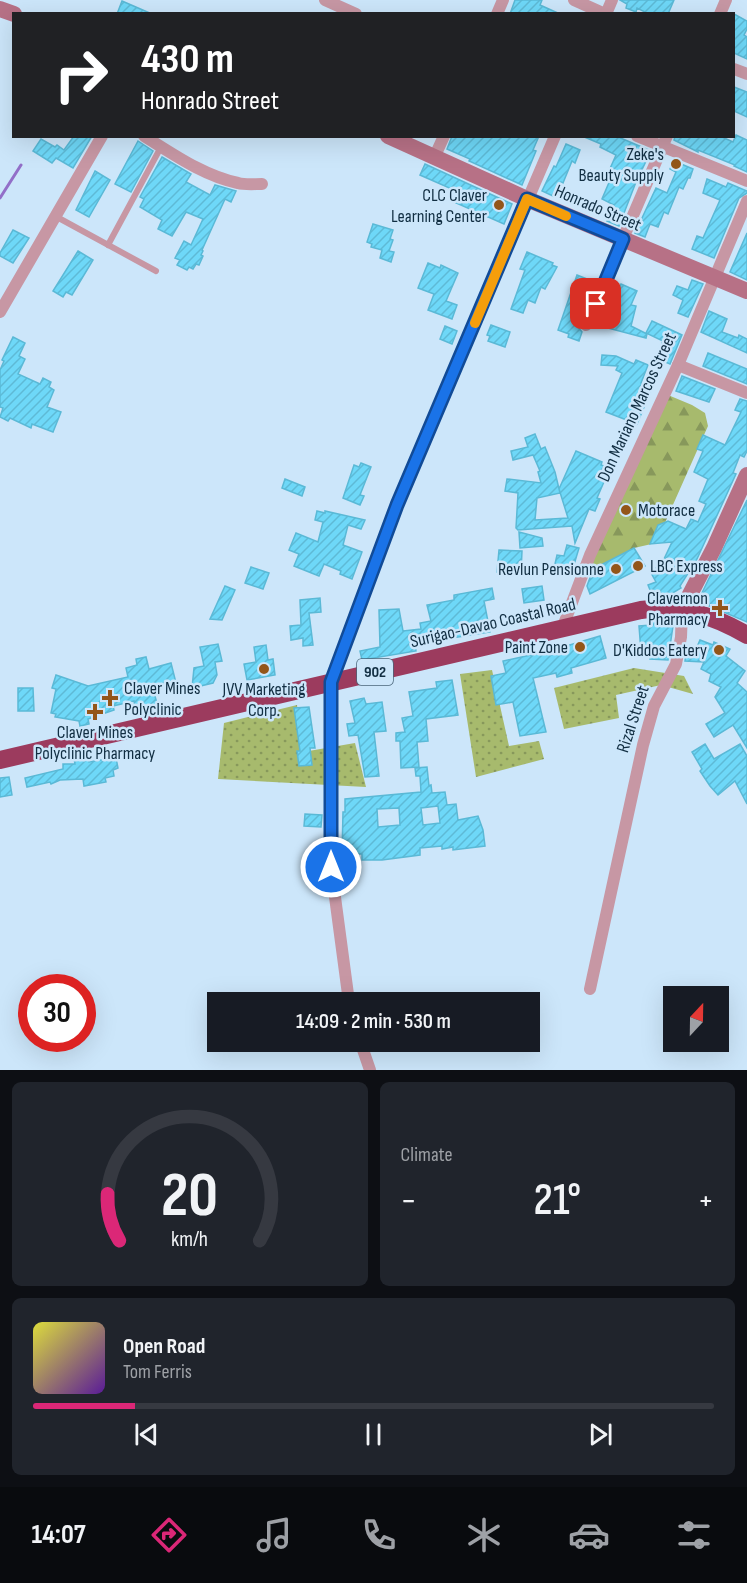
<!DOCTYPE html>
<html lang="en">
<head>
<meta charset="utf-8">
<style>
	body { margin:0; font-family:"Sofia Sans Condensed",sans-serif; background:#20242c; color:#f1f3f6; height:100vh; display:flex; flex-direction:column; font-size:22px; white-space:nowrap }
	* { box-sizing:border-box; margin:0 }
	p { font-size:20px; color:#9ea1a6 }
	.icon { flex:none; width:33px; height:33px; fill:none; stroke:currentColor; stroke-width:2; stroke-linecap:round; stroke-linejoin:round }
	.map { position:relative; height:1070px; overflow:hidden }
	.panel { display:flex; flex-direction:column; gap:12px; padding:12px; background:#0d0f14; flex:1 }
	.panel>* { flex:none }
	.guide { position:absolute; left:12px; top:12px; width:723px; height:126px; border-radius:0px; box-shadow:0 6px 24px #0002; background:#202124; color:#fff; overflow:hidden }
	.needle { width:39px; rotate:22deg }
	.fabs { position:absolute; left:663px; top:986px; display:grid; gap:12px }
	.fabs a { display:grid; place-items:center; width:66px; height:66px; border-radius:0px; background:#171b24; box-shadow:0 6px 24px #0002; font-size:30px }
	.speed { position:absolute; left:18px; top:974px; display:flex; gap:12px; font-size:30px; font-weight:700; text-align:center }
	.speed>* { display:grid; place-content:center; width:78px; height:78px; border-radius:50%; background:#171b24; box-shadow:0 6px 24px #0002; line-height:1 }
	.speed .limit { border:9px solid #d22; background:#fff; color:#111 }
	.pin { position:absolute; display:grid; place-items:center; width:51px; height:51px; color:#fff; margin:-26px; border-radius:12px; box-shadow:0 3px 9px #0006 }
	.me { position:absolute; width:66px; margin:-33px; rotate:0deg; stroke-linejoin:round; filter:drop-shadow(0 0 4px #0008) }
	.turn { display:flex; align-items:center; gap:21px; height:126px; padding:0 30px; font-size:27px }
	.turn .icon { width:78px; height:78px; stroke-width:2.5 }
	.turn b { display:block; font-size:42px; line-height:51px }
	.big { font-size:45px; font-weight:600; line-height:1.1 }
	.panel .card { flex:1; display:flex; flex-direction:column; justify-content:center; gap:9px; min-width:0; padding:0 21px; border-radius:9px; background:#20242c }
	.panel .dial { align-items:center; gap:0 }
	.dial svg { height:156px; overflow:visible; fill:none; stroke:#363941; stroke-width:7; stroke-linecap:round; text-anchor:middle }
	.dial text { fill:#f1f3f6; stroke:none }
	.song { display:flex; align-items:center; gap:18px }
	.cover { width:72px; height:72px; border-radius:9px; background:linear-gradient(135deg,hsl(60 70% 55%),hsl(270 70% 35%)) }
	.played { height:6px; border-radius:3px; background:linear-gradient(90deg,#db2777 15%,#363941 15%) }
	.keys { display:flex; justify-content:space-around; direction:ltr }
	.heat { display:flex; justify-content:space-between; align-items:center; font-size:33px; direction:ltr }
	.panel .tiles { flex:1; display:grid; gap:12px; grid-template-columns:1fr 1fr }
	.card:last-child { grid-column:span 2 }
	.trip { position:absolute; left:207px; top:992px; width:333px; height:60px; border-radius:0px; background:#171b24; box-shadow:0 6px 24px #0002; font-weight:600; line-height:60px; text-align:center }
	.tabs { display:flex; height:96px; justify-content:space-around; align-items:center; background:#090b0e; color:#9ea1a6 }
	.tabs .icon { width:42px; height:42px }
	.tabs .current { color:#db2777 }
	.tabs b { font-size:27px; color:#f1f3f6 }
	.map>svg:first-child { display:block }
	.grass { fill:url(#grass-dots) }
	.forest { fill:url(#forest-firs) }
	.lines { fill:none; stroke-linecap:round; stroke-linejoin:round }
	.stream { stroke:#926fc8; stroke-width:3 }
	.building { fill:url(#building-hatch); stroke:#5ab9d6; stroke-width:1.5; fill-rule:evenodd }
	.lane { stroke:#c797a4; stroke-width:6 }
	.street { stroke:#c797a4; stroke-width:12 }
	.secondary { stroke:#b77186; stroke-width:16 }
	.highway { stroke:#9c3b5e; stroke-width:18 }
	.route-casing { stroke:#114b97; stroke-width:15 }
	.route { stroke:#1a73e8; stroke-width:10 }
	.slow { stroke:#f59e0b; stroke-width:10 }
	.poi-dot { fill:#935619; stroke:#cce6fa; stroke-width:2 }
	.labels { text-anchor:middle; dominant-baseline:central; stroke-width:5; stroke-linejoin:round; paint-order:stroke }
	.shield { fill:#cce6fa; stroke:#496579; stroke-width:1.5 }
	.shield-label { font-size:16px; font-weight:bold; fill:#112e42 }
	.poi-label { font-size:18px; fill:#112e42; stroke:#cce6fa; text-anchor:end }
	.street-label { font-size:18px; fill:#112e42; stroke:#cce6fa }
</style>
</head>
<body>
<div class="map">
<svg width="747" height="1070" viewBox="0 0 747 1070">
	<defs>
		<pattern id="grass-dots" width="8" height="8" patternUnits="userSpaceOnUse" patternTransform="scale(1.5)"><rect width="8" height="8" fill="#a7ba6d"/><path d="M2 2h.1M6 6h.1" fill="none" stroke="#87985b" stroke-width="1.8" stroke-linecap="round"/></pattern>
		<pattern id="forest-firs" width="22" height="20" patternUnits="userSpaceOnUse" patternTransform="scale(1.5)"><rect width="22" height="20" fill="#a7ba6d"/><path d="M5 1l3.5 6h-7zM16 11l3.5 6h-7z" fill="#87985b"/></pattern>
		<pattern id="building-hatch" width="6" height="6" patternUnits="userSpaceOnUse" patternTransform="scale(1.5)"><rect width="6" height="6" fill="#6ed8f8"/><path d="M-1 1l2-2M0 6l6-6M5 7l2-2" fill="none" stroke="#5ebad6"/></pattern>
	</defs>
	<rect width="100%" height="100%" fill="#cce6fa"/>
	<g class="grass">
		<polygon points="634,668 684,676 693,694 661,685 616,695 619,718 564,729 554,688"/>
		<polygon points="492,670 509,746 539,741 544,759 476,777 460,674"/>
		<polygon points="297,705 303,752 355,743 366,787 218,779 224,723"/>
	</g>
	<polygon class="forest" points="668,395 692,405 705,413 708,426 656,543 634,548 590,571 590,566"/>
	<g class="lines">
		<polyline class="stream" points="0,198 21,165"/>
	</g>
	<g class="building">
		<polygon points="515,0 542,0 540,5 560,14 510,14"/>
		<polygon points="620,0 674,0 668,14 649,14 637,8 636,12 626,8 627,4"/>
		<polygon points="122,1 152,14 117,14"/>
		<polygon points="734,14 747,21 747,29 744,35 747,37 747,59 734,53"/>
		<polygon points="734,87 747,92 747,117 734,111"/>
		<polygon points="736,135 747,140 747,172 734,166 735,165 698,150 698,152 674,140 675,136 720,136 733,142"/>
		<polygon points="74,136 92,136 73,168 56,158 52,163 33,151 41,139 55,147 57,145 64,150"/>
		<polygon points="452,136 539,136 533,150 536,151 522,185 469,161 470,159 447,149"/>
		<polygon points="582,136 616,136 651,151 636,182 619,226 607,221 614,205 602,199 613,173 609,171 616,155 600,147 601,144"/>
		<polygon points="138,141 153,151 131,192 115,184"/>
		<polygon points="566,144 580,150 575,163 572,161 563,183 561,182 555,197 542,191 554,166 556,167"/>
		<polygon points="162,157 191,174 186,182 210,195 215,185 236,191 231,202 225,199 202,250 203,251 201,255 203,256 199,265 196,264 193,269 189,267 187,270 177,265 180,260 175,258 184,241 191,245 203,219 186,212 172,236 158,229 162,220 140,207 144,199 140,197"/>
		<polygon points="674,161 693,169 690,178 688,178 683,189 679,187 668,214 664,212 658,227 650,224 645,237 635,233 656,188 667,193 676,172 670,169"/>
		<polygon points="425,164 512,204 504,224 456,203 461,193 420,175"/>
		<polygon points="95,171 110,180 89,217 76,210"/>
		<polygon points="707,179 726,187 728,183 747,191 747,193 739,198 714,258 692,249 697,236 703,238 720,200 703,193"/>
		<polygon points="373,224 393,230 390,239 393,240 389,251 394,252 391,262 380,258 382,250 371,247 372,244 367,242"/>
		<polygon points="13,230 29,238 13,263 0,256 0,253"/>
		<polygon points="747,233 747,280 730,272"/>
		<polygon points="78,251 93,260 72,295 66,292 63,297 53,291"/>
		<polygon points="527,252 553,263 552,265 557,267 545,289 541,287 535,303 528,300 523,313 511,309 525,270 520,269"/>
		<polygon points="428,263 440,268 441,265 458,273 446,301 457,305 452,319 428,310 434,294 418,288"/>
		<polygon points="577,275 592,281 578,322 578,327 582,332 579,341 568,337 569,334 558,330"/>
		<polygon points="692,280 703,284 688,317 678,313 683,300 673,295 677,286 688,290"/>
		<polygon points="621,284 637,291 631,305 636,306 631,326 647,334 646,338 604,327 610,301 613,301"/>
		<polygon points="709,311 727,319 722,332 738,338 739,335 747,339 747,353 701,332"/>
		<polygon points="652,321 682,335 670,364 656,358 663,341 646,333"/>
		<polygon points="491,325 510,332 505,347 488,341 490,336 487,335"/>
		<polygon points="445,326 457,331 452,344 440,339"/>
		<polygon points="13,337 25,343 19,356 25,359 18,374 40,384 43,378 51,382 49,387 54,390 47,407 61,412 53,432 32,424 31,428 10,418 8,421 0,417 3,408 0,407 0,370 4,361 2,360"/>
		<polygon points="708,353 747,369 747,384 703,366"/>
		<polygon points="602,355 616,356 634,364 636,360 648,365 641,383 652,388 637,424 606,412 622,373 616,370 618,366 601,365"/>
		<polygon points="682,376 715,389 709,402 676,391"/>
		<polygon points="740,399 747,401 747,451 744,457 740,455 733,473 736,474 697,559 680,586 681,588 666,597 663,597 660,591 652,595 648,585 656,582 650,571 666,563 664,559 672,542 650,544 658,525 668,521 686,529 691,519 698,522 706,504 699,501 708,479 694,472 703,451 697,449 703,435 725,445 741,412 735,410"/>
		<polygon points="535,434 541,449 545,447 555,472 560,493 537,498 535,520 568,518 559,489 576,451 602,462 601,465 610,468 597,498 600,499 595,511 589,509 575,543 572,526 518,530 516,528 518,493 505,491 507,479 541,483 538,472 540,471 533,455 513,460 511,451 528,447 525,438"/>
		<polygon points="361,463 371,467 360,495 364,496 360,505 343,498 354,465 359,467"/>
		<polygon points="285,479 305,487 302,496 282,488"/>
		<polygon points="747,500 747,622 698,601"/>
		<polygon points="317,511 325,513 325,511 365,520 361,529 348,525 343,545 362,552 352,579 340,574 341,571 324,564 319,576 294,566 299,554 289,550 296,533 318,542 323,522 315,520"/>
		<polygon points="519,532 542,538 543,546 520,548"/>
		<polygon points="567,545 579,548 573,568 555,564 557,555 564,556"/>
		<polygon points="634,548 645,566 590,594 587,586 593,569"/>
		<polygon points="499,550 522,551 521,573 497,572"/>
		<polygon points="251,567 269,573 263,589 245,583"/>
		<polygon points="225,586 235,590 222,620 210,619"/>
		<polygon points="542,586 544,600 524,603 522,589"/>
		<polygon points="492,588 494,599 484,601 490,632 433,641 434,643 415,646 416,651 362,660 360,651 380,647 379,610 399,609 403,631 421,629 420,623 431,621 427,605 454,600 454,595"/>
		<polygon points="320,598 321,612 309,613 313,645 303,646 303,638 291,640 290,626 301,625 300,600"/>
		<polygon points="652,620 661,620 661,625 673,626 668,660 650,659 650,652 641,652 639,626 652,625"/>
		<polygon points="600,636 606,658 571,668 572,673 557,677 556,673 533,678 546,732 520,736 513,702 496,705 491,676 506,673 503,661 549,651 550,655 567,651 566,646"/>
		<polygon points="700,640 713,645 714,642 730,649 726,656 745,671 737,683 747,692 747,748 733,725 714,737 706,724 725,713 715,697 721,687 709,681 711,674 701,669 704,662 685,661 687,648 696,649"/>
		<polygon points="218,644 222,661 215,662 217,675 213,683 192,688 194,668 204,666 200,647"/>
		<polygon points="266,645 268,660 273,659 275,675 247,680 244,664 256,662 254,647"/>
		<polygon points="146,657 149,669 171,663 176,683 153,689 158,707 136,712 134,701 113,706 114,710 88,719 89,724 80,726 79,721 55,717 56,714 51,713 56,689 52,688 56,675 88,686 128,677 126,668 137,665 136,659"/>
		<polygon points="452,680 458,715 426,719 428,741 417,742 419,767 401,768 400,741 396,741 396,733 405,732 402,718 413,716 409,692 437,688 436,682"/>
		<polygon points="18,688 33,688 34,711 18,711"/>
		<polygon points="364,698 366,704 382,702 386,731 374,732 379,776 365,777 358,735 349,736 347,724 355,723 350,701"/>
		<polygon points="309,707 315,748 310,748 312,765 299,766 297,751 300,751 294,708"/>
		<polygon points="705,744 714,759 740,744 747,756 747,804 735,781 718,795 710,786 700,771 702,769 692,752"/>
		<polygon points="115,753 118,768 113,770 114,776 105,778 106,782 84,786 83,779 60,780 51,784 50,782 27,787 25,778 63,769 63,764 75,764 74,759 88,757 89,762 107,759 106,755"/>
		<path d="M427,767L429,786L431,785L432,793L445,792L447,805L456,804L458,820L478,816L483,830L485,846L453,850V847L442,849V846L420,848V855L382,860H362V854H342L343,812H345V799L421,792L420,776H416L415,768ZM438,806L440,823L423,825L421,808ZM399,808L400,825L378,827L377,809Z"/>
		<polygon points="9,777 12,795 0,797 0,778"/>
		<polygon points="305,814 322,815 321,827 304,826"/>
	</g>
	<g class="lines">
		<g class="lane">
			<polyline points="55,216 156,271"/>
			<polyline points="108,245 161,147"/>
		</g>
		<g class="street">
			<polyline points="325,0 356,14"/>
			<polyline points="574,0 605,14"/>
			<polyline points="497,14 503,0"/>
			<polyline points="606,14 612,0"/>
			<polyline points="720,14 726,0"/>
			<polyline points="734,69 747,74"/>
			<path d="M144,136C173,154 204,176 238,183C245,185 254,184 262,184"/>
			<polyline points="637,136 747,181"/>
			<polyline points="434,158 444,136"/>
			<polyline points="0,312 102,136"/>
			<polyline points="586,325 667,136"/>
			<polyline points="678,365 747,393"/>
			<polyline points="562,629 590,555 678,365 747,201"/>
			<polyline points="590,989 643,745 654,706 676,664 681,637 682,610"/>
			<polyline points="349,1002 331,867 331,682 397,505 555,136"/>
			<polyline points="360,1041 370,1070"/>
		</g>
		<g class="secondary">
			<polyline points="0,9 14,14"/>
			<polyline points="388,136 527,199 747,291"/>
			<polyline points="682,610 714,548 747,475"/>
		</g>
		<path class="highway" d="M0,760L641,610C680,604 714,616 747,635"/>
	</g>
	<g class="lines">
		<g class="route-casing">
			<polyline id="route" points="331,867 331,682 397,505 527,199 623,239 596,304"/>
		</g>
		<use href="#route" class="route"/>
		<polyline class="slow" points="475,323 527,199 566,216"/>
	</g>
	<g class="poi-dot">
		<circle cx="676" cy="164" r="6"/>
		<circle cx="499" cy="205" r="6"/>
		<circle cx="626" cy="510" r="6"/>
		<circle cx="638" cy="566" r="6"/>
		<circle cx="616" cy="569" r="6"/>
		<path d="M717 599h6v6h6v6h-6v6h-6v-6h-6v-6h6z"/>
		<circle cx="580" cy="647" r="6"/>
		<circle cx="719" cy="650" r="6"/>
		<circle cx="264" cy="669" r="6"/>
		<path d="M107 689h6v6h6v6h-6v6h-6v-6h-6v-6h6z"/>
		<path d="M92 703h6v6h6v6h-6v6h-6v-6h-6v-6h6z"/>
	</g>
	<g class="labels">
		<rect class="shield" x="357" y="659" width="36" height="26" rx="4.5"/>
		<g class="shield-label">
			<text x="375" y="672">902</text>
		</g>
		<g class="poi-label">
			<text x="664" y="154">Zeke's<tspan x="664" dy="21">Beauty Supply</tspan></text>
			<text x="487" y="195">CLC Claver<tspan x="487" dy="21">Learning Center</tspan></text>
			<text x="638" y="510" text-anchor="start">Motorace</text>
			<text x="650" y="566" text-anchor="start">LBC Express</text>
			<text x="604" y="569">Revlun Pensionne</text>
			<text x="708" y="598">Clavernon<tspan x="708" dy="21">Pharmacy</tspan></text>
			<text x="568" y="647">Paint Zone</text>
			<text x="707" y="650">D'Kiddos Eatery</text>
			<text x="124" y="688" text-anchor="start">Claver Mines<tspan x="124" dy="21">Polyclinic</tspan></text>
			<text x="264" y="689" text-anchor="middle">JVV Marketing<tspan x="264" dy="21">Corp.</tspan></text>
			<text x="95" y="732" text-anchor="middle">Claver Mines<tspan x="95" dy="21">Polyclinic Pharmacy</tspan></text>
		</g>
		<g class="street-label">
			<text transform="translate(598 208) rotate(23)">Honrado Street</text>
			<text transform="translate(637 407) rotate(-65)">Don Mariano Marcos Street</text>
			<text transform="translate(493 623) rotate(-13)">Surigao-Davao Coastal Road</text>
			<text transform="translate(633 719) rotate(-72)">Rizal Street</text>
		</g>
	</g>
</svg>
<div class="fabs">
<a><svg class="needle" viewBox="-14 -14 28 28"><path d="M0-13l5 13h-10z" fill="#e53935"/><path d="M0 13l5-13h-10z" fill="#9ea1a6"/></svg></a>
</div>
<div class="speed"><div class="limit">30</div></div>
<div class="pin" style="left:596px;top:304px;background:#d93025"><svg class="icon" aria-label="arrive" viewBox="0 0 24 24"><path d="M6 21V4h12l-3 4 3 4H6"/></svg></div>
<svg class="me" style="left:331px;top:867px" viewBox="-20 -20 40 40"><circle r="17" fill="#1a73e8" stroke="#fff" stroke-width="3"/><path d="M0-11L8 9 0 5-8 9z" fill="#fff"/></svg>
<div class="trip">14:09 · 2 min · 530 m</div>
<div class="guide">
<div class="turn"><svg class="icon" aria-label="right" viewBox="0 0 24 24"><path d="M7 20v-9h11M14 6l5 5-5 5"/></svg><div><b>430 m</b>Honrado Street</div></div>
</div>
</div>
<section class="panel">
<div class="tiles">
<div class="card dial"><svg viewBox="0 0 100 80">
<path d="M14 69A42 42 0 1 1 86 69"/>
<path d="M14 69A42 42 0 0 1 8 45" stroke="#db2777"/>
<text x="50" y="56" font-size="32" font-weight="700">20</text>
<text x="50" y="72" font-size="11">km/h</text>
</svg></div>
<div class="card"><p>Climate</p>
<div class="heat"><a>−</a><b class="big">21°</b><a>+</a></div>
</div>
<div class="card">
<div class="song"><i class="cover"></i><div><b>Open Road</b><p>Tom Ferris</p></div></div>
<div class="played"></div>
<div class="keys"><svg class="icon" aria-label="previous" viewBox="0 0 24 24"><path d="M18 5L8 12l10 7zM5 5v14"/></svg><svg class="icon" aria-label="pause" viewBox="0 0 24 24"><path d="M8 5v14M16 5v14"/></svg><svg class="icon" aria-label="next" viewBox="0 0 24 24"><path d="M6 5l10 7-10 7zM19 5v14"/></svg></div>
</div>
</div>
</section>
<nav class="tabs">
<b>14:07</b>
<svg class="icon current" aria-label="directions" viewBox="0 0 24 24"><path d="M12 3l9 9-9 9-9-9zM9 14v-3h6M13 9l2 2-2 2"/></svg>
<svg class="icon" aria-label="music" viewBox="0 0 24 24"><path d="M9 18V5l10-2v13"/><circle cx="6" cy="18" r="3"/><circle cx="16" cy="16" r="3"/></svg>
<svg class="icon" aria-label="phone" viewBox="0 0 24 24"><path d="M5 4h4l2 5-3 2q2 4 5 5l2-3 5 2v4C11 20 4 13 5 4z"/></svg>
<svg class="icon" aria-label="climate" viewBox="0 0 24 24"><path d="M12 3v18M4 7l16 10M4 17L20 7"/></svg>
<svg class="icon" aria-label="car" viewBox="0 0 24 24"><path d="M5 17H2v-5l4-1 3-4h7l3 4 3 1v5h-3M9 17h6M6 11h13"/><circle cx="7" cy="17" r="2"/><circle cx="17" cy="17" r="2"/></svg>
<svg class="icon" aria-label="filters" viewBox="0 0 24 24"><path d="M4 7h16M4 17h16"/><circle cx="9" cy="7" r="2"/><circle cx="15" cy="17" r="2"/></svg>
</nav>
</body>
</html>
